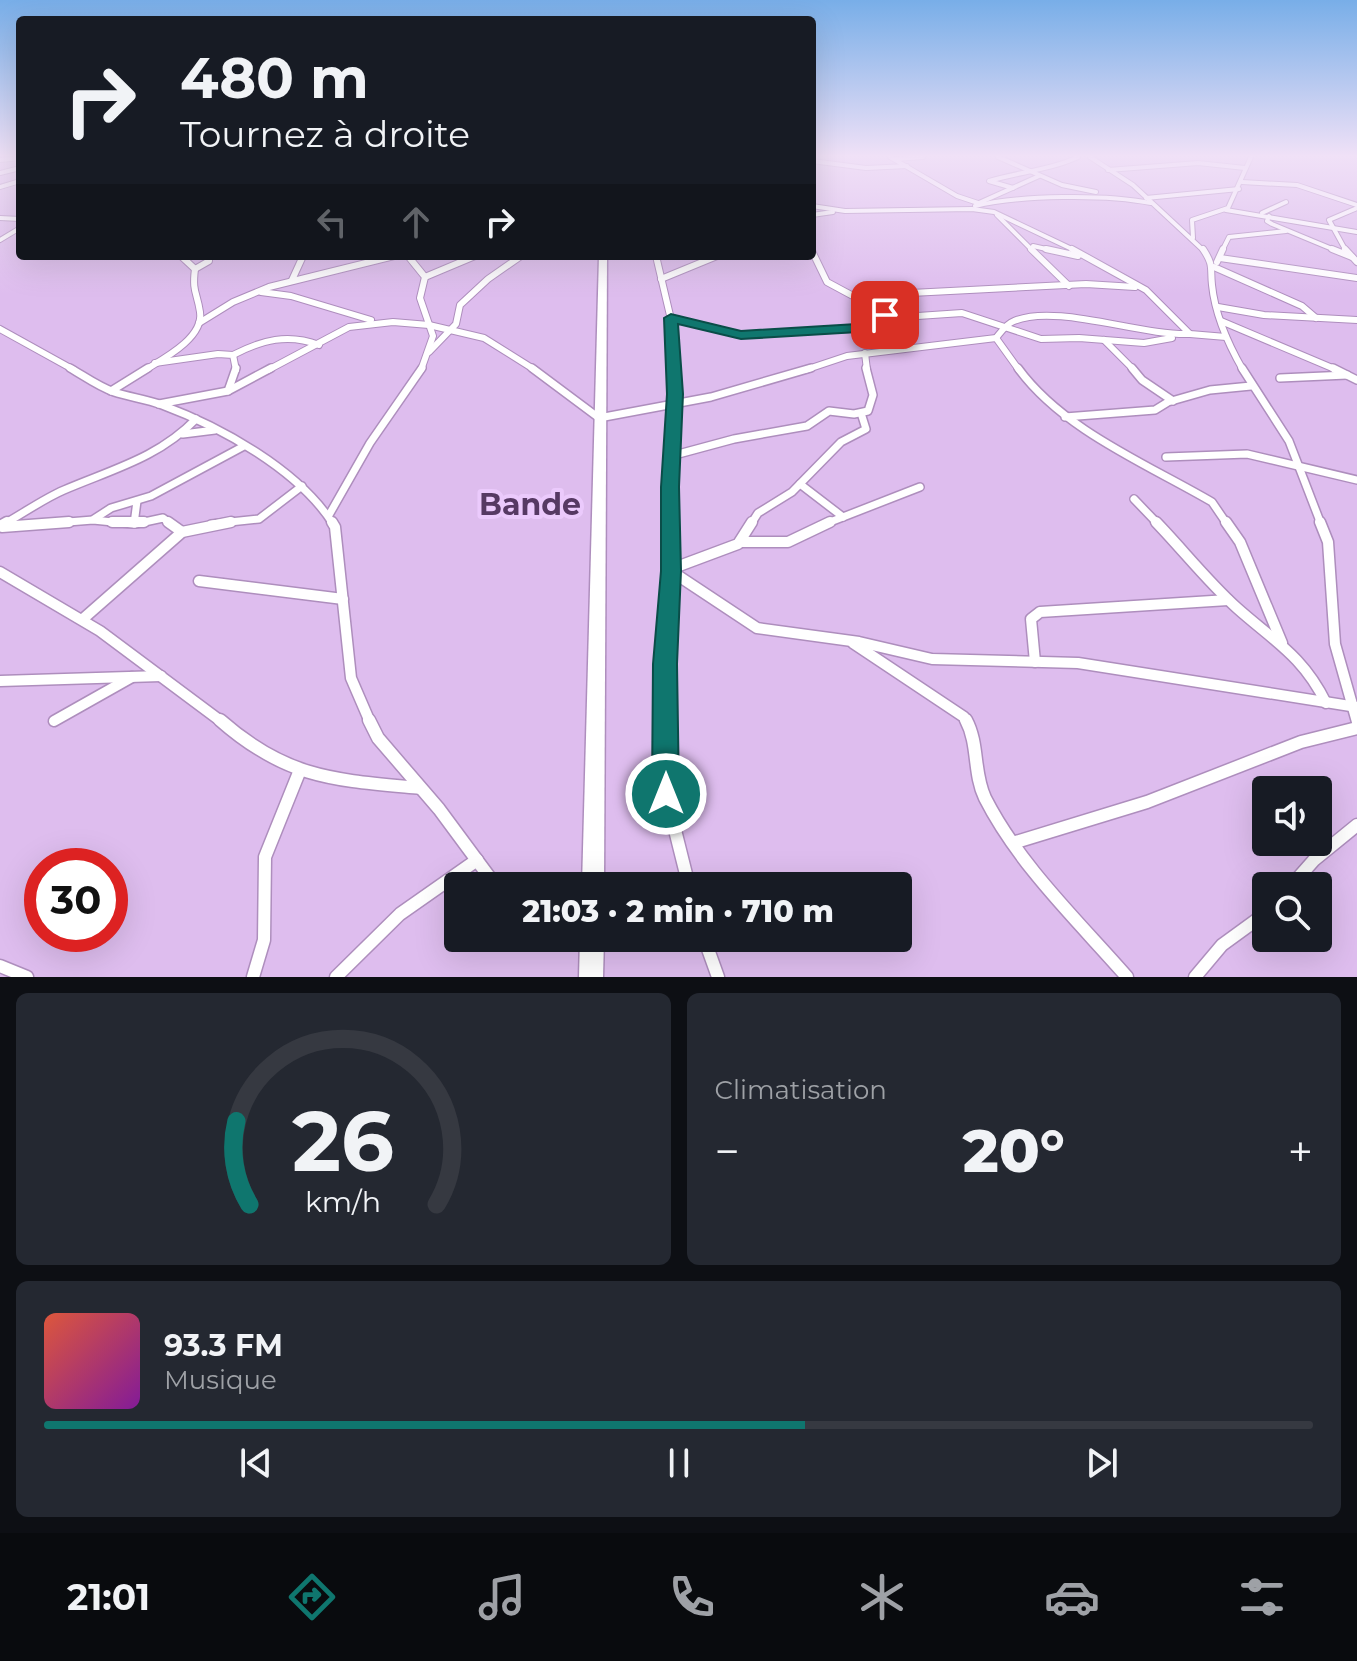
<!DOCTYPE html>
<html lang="fr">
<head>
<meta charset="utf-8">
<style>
	body { margin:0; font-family:Montserrat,sans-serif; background:#242831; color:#f1f3f6; height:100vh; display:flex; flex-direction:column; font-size:30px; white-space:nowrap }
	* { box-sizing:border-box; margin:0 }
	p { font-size:26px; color:#9ea1a6 }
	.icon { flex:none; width:44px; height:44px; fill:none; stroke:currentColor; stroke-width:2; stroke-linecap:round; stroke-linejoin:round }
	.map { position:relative; height:977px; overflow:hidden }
	.sheet { display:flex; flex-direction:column; gap:16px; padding:16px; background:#0d0f14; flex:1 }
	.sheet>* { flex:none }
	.top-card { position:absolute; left:16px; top:16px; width:800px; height:244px; border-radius:8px; box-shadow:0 8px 32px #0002; background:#171b24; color:#f1f3f6; overflow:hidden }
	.fabs { position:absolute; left:1252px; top:776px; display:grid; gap:16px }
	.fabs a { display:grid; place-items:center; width:80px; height:80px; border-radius:8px; background:#171b24; box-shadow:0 8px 32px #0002; font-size:40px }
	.speed { position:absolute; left:24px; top:848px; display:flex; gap:16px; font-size:40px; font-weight:700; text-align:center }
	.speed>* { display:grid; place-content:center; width:104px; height:104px; border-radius:50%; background:#171b24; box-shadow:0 8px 32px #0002; line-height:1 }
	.speed .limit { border:12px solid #d22; background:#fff; color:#111 }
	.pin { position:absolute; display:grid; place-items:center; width:68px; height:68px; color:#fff; margin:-34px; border-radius:16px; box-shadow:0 4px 12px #0006 }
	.me { position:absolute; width:88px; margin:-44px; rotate:0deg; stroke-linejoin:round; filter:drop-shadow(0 0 6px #0008) }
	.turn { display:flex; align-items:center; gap:28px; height:168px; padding:0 32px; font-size:36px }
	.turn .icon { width:104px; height:104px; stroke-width:2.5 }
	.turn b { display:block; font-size:56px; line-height:68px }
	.lanes { display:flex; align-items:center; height:76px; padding:0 32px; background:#0003; justify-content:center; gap:40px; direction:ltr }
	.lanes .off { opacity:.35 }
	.big { font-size:60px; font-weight:800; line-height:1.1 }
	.sheet .card { flex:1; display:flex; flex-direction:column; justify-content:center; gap:12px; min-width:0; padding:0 28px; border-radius:12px; background:#242831 }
	.sheet .dial { align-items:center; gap:0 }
	.dial svg { height:208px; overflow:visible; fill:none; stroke:#363941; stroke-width:7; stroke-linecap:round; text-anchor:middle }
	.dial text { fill:#f1f3f6; stroke:none }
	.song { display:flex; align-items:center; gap:24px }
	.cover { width:96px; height:96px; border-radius:12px; background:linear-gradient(135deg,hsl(10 70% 55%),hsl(290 70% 35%)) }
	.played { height:8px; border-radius:4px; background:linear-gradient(90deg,#0f766e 60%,#363941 60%) }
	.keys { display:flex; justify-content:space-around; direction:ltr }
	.heat { display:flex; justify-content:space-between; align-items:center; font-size:44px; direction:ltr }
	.sheet .tiles { flex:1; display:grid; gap:16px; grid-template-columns:1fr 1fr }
	.card:last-child { grid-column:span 2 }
	.trip { position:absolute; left:444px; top:872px; width:468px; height:80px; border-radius:8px; background:#171b24; box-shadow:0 8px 32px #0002; font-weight:800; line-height:80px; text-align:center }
	.menu { display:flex; height:128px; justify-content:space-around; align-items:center; background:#090b0e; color:#9ea1a6 }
	.menu .icon { width:56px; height:56px }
	.menu .active { color:#0f766e }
	.menu b { font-size:36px; color:#f1f3f6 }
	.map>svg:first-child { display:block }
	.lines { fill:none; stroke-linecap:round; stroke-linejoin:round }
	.minor-far4-casing { stroke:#ae8ebd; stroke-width:6 }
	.minor-far3-casing { stroke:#ae8ebd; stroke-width:8 }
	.minor-far2-casing { stroke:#ae8ebd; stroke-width:10 }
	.minor-far1-casing { stroke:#ae8ebd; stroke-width:13 }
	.minor-casing { stroke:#ae8ebd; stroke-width:15 }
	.trunk-casing { stroke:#ae8ebd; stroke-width:3 }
	.minor-far4 { stroke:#fff; stroke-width:4 }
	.minor-far3 { stroke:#fff; stroke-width:6 }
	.minor-far2 { stroke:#fff; stroke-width:7 }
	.minor-far1 { stroke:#fff; stroke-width:10 }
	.minor { stroke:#fff; stroke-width:12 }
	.trunk { fill:#fff; fill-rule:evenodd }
	.route { fill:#0f766e; stroke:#0a4d48; stroke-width:2 }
	.labels { text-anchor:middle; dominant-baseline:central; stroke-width:8; stroke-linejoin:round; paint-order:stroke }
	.quarter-label { font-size:30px; font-weight:bold; fill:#563963; stroke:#ebcafc }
</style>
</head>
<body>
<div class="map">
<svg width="1357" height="977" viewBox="0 0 1357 977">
	<rect width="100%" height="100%" fill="#debdee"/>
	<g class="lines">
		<g class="minor-far4-casing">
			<g id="minor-far4">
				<polyline points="890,157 957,196 981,204"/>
				<polyline points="998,157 1062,185 1096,192"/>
				<polyline points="1090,157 1133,185 1204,251"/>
				<polyline points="896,159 923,157"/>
				<polyline points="0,160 20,158"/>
				<polyline points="812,161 866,168 907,166"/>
				<polyline points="1108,170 1198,163 1245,168"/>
				<polyline points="0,173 20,168"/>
				<polyline points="1242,182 1297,185 1357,205"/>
				<polyline points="0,187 20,181"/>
				<path d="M1013,188L989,181C1019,172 1050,170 1078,157"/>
				<polyline points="1146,198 1239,189"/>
				<polyline points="979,203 1039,176"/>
				<polyline points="812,206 845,211 972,209 994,212 1076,251"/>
				<path d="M975,206C1020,195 1105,194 1151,203"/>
				<polyline points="1226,210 1357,232"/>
				<polyline points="1262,213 1286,202"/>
				<polyline points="812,215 833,212"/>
				<polyline points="997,215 1033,251"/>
				<polyline points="1269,216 1267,221 1272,224 1337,251"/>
				<polyline points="0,218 20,219"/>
				<polyline points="1193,238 1192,220 1228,208 1251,157"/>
				<polyline points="0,240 20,228"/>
				<polyline points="1033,246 1055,251"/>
				<polyline points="1222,251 1229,237 1286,231"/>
				<polyline points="1346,251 1329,220 1357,208"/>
			</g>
		</g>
		<g class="minor-far3-casing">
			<g id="minor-far3">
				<polyline points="1031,249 1069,286"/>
				<polyline points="1046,249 1078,256"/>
				<polyline points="1072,249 1146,290 1190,334 1226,337"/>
				<path d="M1203,249C1214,266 1210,266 1212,285C1215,315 1228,344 1243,370"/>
				<polyline points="1332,249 1352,257"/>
				<polyline points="1345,249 1357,262"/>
				<polyline points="812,251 827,282 853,296 1086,284 1135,287"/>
				<polyline points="181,256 195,269"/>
				<polyline points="408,256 425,277 420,298 433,336 421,370"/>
				<polyline points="656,256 673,328 674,370"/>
				<polyline points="1220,258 1357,278"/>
				<polyline points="1217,262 1223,249"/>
				<polyline points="1214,267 1302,306 1316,318"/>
				<polyline points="195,269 209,261 209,256"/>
				<polyline points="425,277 475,256"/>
				<polyline points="661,279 717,256"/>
				<polyline points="292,280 303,256"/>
				<polyline points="261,292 291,296 371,320"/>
				<polyline points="868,297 875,301 876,322"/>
				<polyline points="1218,307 1264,315 1357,320"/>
				<polyline points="671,318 741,335 850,329 903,317 962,313 1041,339 1079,338 1144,343 1172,338"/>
				<polyline points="1221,321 1337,370"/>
				<polyline points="199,323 233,302 269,287 394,256"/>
				<polyline points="0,329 74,370"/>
				<polyline points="996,338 1019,370"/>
				<polyline points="1104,340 1134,370"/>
				<polyline points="429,352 456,324 460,305 488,279 521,256"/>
				<polyline points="865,353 867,370"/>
				<path d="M233,355C262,340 288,333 319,345"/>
				<polyline points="155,363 218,354 233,355 236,370"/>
				<path d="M145,370C163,359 204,338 200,312C197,292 192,292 195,269"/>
				<polyline points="268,370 349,327 393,322 429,325 484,338 535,370"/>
				<path d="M805,370L847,356L996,338C1001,332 1006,324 1014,321C1056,303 1140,336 1190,334"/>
			</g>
		</g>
		<g class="minor-far2-casing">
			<g id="minor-far2">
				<path d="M70,368C84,376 99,387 114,392C129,397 146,399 162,405C221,427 299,470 333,524"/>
				<polyline points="532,368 599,418 711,397 811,368"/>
				<path d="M1018,368C1063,430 1147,464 1212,502L1227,524"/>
				<polyline points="1132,368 1142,380 1173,401"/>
				<polyline points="1242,368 1289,441 1321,524"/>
				<polyline points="1333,368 1357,380"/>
				<polyline points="1280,378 1347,375"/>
				<polyline points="111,391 148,368"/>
				<polyline points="228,391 236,368"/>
				<polyline points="159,404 228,391 271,368"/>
				<polyline points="1065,417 1155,410 1168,402 1210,390 1251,386"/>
				<polyline points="183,434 215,430"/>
				<polyline points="671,456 734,439 807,426 829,411 854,414 868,411 873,395 866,368"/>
				<polyline points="1166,457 1247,454 1357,480"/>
				<polyline points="800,484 843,517"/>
				<polyline points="1134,499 1158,524"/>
				<polyline points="329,515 370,443 422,368"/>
				<polyline points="94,519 111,508 151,496 244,446"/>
				<path d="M4,524C24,513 43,499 64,490C113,469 158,458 196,419"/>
				<polyline points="43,524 93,520 133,524"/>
				<polyline points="134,524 137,501"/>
				<polyline points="135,524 163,518 171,524"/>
				<polyline points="211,524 259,519 302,486"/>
				<polyline points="670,524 674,368"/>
				<polyline points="751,524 758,513 792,492 841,442 866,429 861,413"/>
				<polyline points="825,524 920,487"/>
			</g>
		</g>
		<g class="minor-far1-casing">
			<g id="minor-far1">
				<polyline points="112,522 144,522"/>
				<polyline points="168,522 182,532"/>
				<polyline points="332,522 335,527 351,678 370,722"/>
				<path d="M1156,522C1183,550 1208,582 1237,608C1274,641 1303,656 1326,703"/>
				<polyline points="1226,522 1240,542 1282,643"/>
				<polyline points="1320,522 1328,542 1335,644 1357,722"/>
				<polyline points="0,526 7,522"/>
				<polyline points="2,527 69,522"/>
				<polyline points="740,542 788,542 830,522"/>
				<polyline points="671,569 738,544 752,522"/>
				<polyline points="671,571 757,628 859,642 932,659 1078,663 1357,707"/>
				<polyline points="0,572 100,631 222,722"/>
				<polyline points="199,581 343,599"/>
				<polyline points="84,618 182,532 231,522"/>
				<polyline points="853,643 964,717 967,722"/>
				<polyline points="1035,662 1031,619 1040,612 1228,600"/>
				<polyline points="0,681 161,676"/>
				<polyline points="54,721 132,677"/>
				<polyline points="665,722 670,522"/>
			</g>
		</g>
		<g class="minor-casing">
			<g id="minor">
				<path d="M220,720C287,779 335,780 420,788"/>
				<polyline points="369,720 378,738 439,809 496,886"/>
				<polyline points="665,720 666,794 689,886"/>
				<path d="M966,720C979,744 973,773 985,798C1019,865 1078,921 1127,977"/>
				<polyline points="1016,842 1147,802 1301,742 1357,728"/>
				<polyline points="1291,886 1314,860 1357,825"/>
				<polyline points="704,938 718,977"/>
				<polyline points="0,966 27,977"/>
				<polyline points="253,977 264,940 265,857 300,770"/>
				<polyline points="336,977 400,914 477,860"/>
				<polyline points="1195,977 1222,945 1266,913"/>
			</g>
		</g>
		<g class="trunk-casing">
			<g id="trunk">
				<polygon points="599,256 607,256 604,886 582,886"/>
				<polygon points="580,938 604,938 603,977 579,977"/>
			</g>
		</g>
		<use href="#minor-far4" class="minor-far4"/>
		<use href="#minor-far3" class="minor-far3"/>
		<use href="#minor-far2" class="minor-far2"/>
		<use href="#minor-far1" class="minor-far1"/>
		<use href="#minor" class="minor"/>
		<use href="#trunk" class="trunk"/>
	</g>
	<linearGradient id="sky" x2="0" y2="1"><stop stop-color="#78aee8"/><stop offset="0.53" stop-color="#f0e1f7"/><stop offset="1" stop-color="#f0e1f7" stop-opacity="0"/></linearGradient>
	<rect width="1357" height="294" fill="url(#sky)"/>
	<polygon class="route" points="877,308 892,315 883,318 881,325 858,332 741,339 678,324 683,394 679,487 681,571 677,664 679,794 675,802 666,806 656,802 652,794 653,664 661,571 661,487 667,394 664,318 671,314 741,331 857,324 870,320 870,312"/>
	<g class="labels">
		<g class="quarter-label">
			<text x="530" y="504">Bande</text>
		</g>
	</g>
</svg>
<div class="fabs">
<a><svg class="icon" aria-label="sound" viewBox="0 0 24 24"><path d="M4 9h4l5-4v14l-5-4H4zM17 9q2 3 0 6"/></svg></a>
<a><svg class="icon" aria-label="search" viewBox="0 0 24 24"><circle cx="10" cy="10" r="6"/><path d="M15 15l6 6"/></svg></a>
</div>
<div class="speed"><div class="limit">30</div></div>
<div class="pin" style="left:885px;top:315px;background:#d93025"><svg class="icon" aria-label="arrive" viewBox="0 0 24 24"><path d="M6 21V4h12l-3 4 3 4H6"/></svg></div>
<svg class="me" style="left:666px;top:794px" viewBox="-20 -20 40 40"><circle r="17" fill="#0f766e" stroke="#fff" stroke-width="3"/><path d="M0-11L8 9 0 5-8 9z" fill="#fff"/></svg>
<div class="trip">21:03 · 2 min · 710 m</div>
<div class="top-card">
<div class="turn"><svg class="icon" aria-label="right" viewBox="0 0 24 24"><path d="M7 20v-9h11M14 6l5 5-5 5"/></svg><div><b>480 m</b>Tournez à droite</div></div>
<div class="lanes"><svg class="icon off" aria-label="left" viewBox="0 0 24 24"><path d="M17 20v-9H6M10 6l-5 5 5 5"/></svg><svg class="icon off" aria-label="ahead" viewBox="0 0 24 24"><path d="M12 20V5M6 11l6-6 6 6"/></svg><svg class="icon" aria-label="right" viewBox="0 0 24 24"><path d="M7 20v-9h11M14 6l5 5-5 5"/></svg></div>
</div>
</div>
<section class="sheet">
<div class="tiles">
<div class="card dial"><svg viewBox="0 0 100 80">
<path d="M14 69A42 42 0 1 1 86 69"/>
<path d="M14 69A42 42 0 0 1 9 37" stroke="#0f766e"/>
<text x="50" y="56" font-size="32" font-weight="700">26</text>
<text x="50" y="72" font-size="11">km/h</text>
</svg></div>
<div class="card"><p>Climatisation</p>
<div class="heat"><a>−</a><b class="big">20°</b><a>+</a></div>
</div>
<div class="card">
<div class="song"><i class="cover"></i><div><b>93.3 FM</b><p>Musique</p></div></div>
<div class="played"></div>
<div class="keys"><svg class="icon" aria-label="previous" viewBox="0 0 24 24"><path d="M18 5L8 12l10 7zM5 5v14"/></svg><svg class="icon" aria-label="pause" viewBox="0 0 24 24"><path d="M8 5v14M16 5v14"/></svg><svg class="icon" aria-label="next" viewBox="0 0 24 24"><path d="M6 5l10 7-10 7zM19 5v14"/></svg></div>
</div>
</div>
</section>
<nav class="menu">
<b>21:01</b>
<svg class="icon active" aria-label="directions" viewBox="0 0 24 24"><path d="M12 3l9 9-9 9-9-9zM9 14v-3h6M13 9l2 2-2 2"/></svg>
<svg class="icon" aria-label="music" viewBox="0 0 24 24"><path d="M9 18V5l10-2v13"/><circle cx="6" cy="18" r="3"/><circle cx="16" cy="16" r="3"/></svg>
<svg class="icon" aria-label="phone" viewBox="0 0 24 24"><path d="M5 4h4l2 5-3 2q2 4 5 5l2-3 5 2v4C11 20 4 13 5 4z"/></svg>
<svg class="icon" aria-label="climate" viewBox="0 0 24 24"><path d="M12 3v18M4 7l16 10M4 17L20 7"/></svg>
<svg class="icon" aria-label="car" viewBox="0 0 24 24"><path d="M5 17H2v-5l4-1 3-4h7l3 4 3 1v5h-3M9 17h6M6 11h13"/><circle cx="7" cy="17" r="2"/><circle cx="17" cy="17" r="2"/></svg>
<svg class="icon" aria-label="filters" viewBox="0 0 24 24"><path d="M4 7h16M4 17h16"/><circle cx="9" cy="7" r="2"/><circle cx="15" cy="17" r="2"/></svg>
</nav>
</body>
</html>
